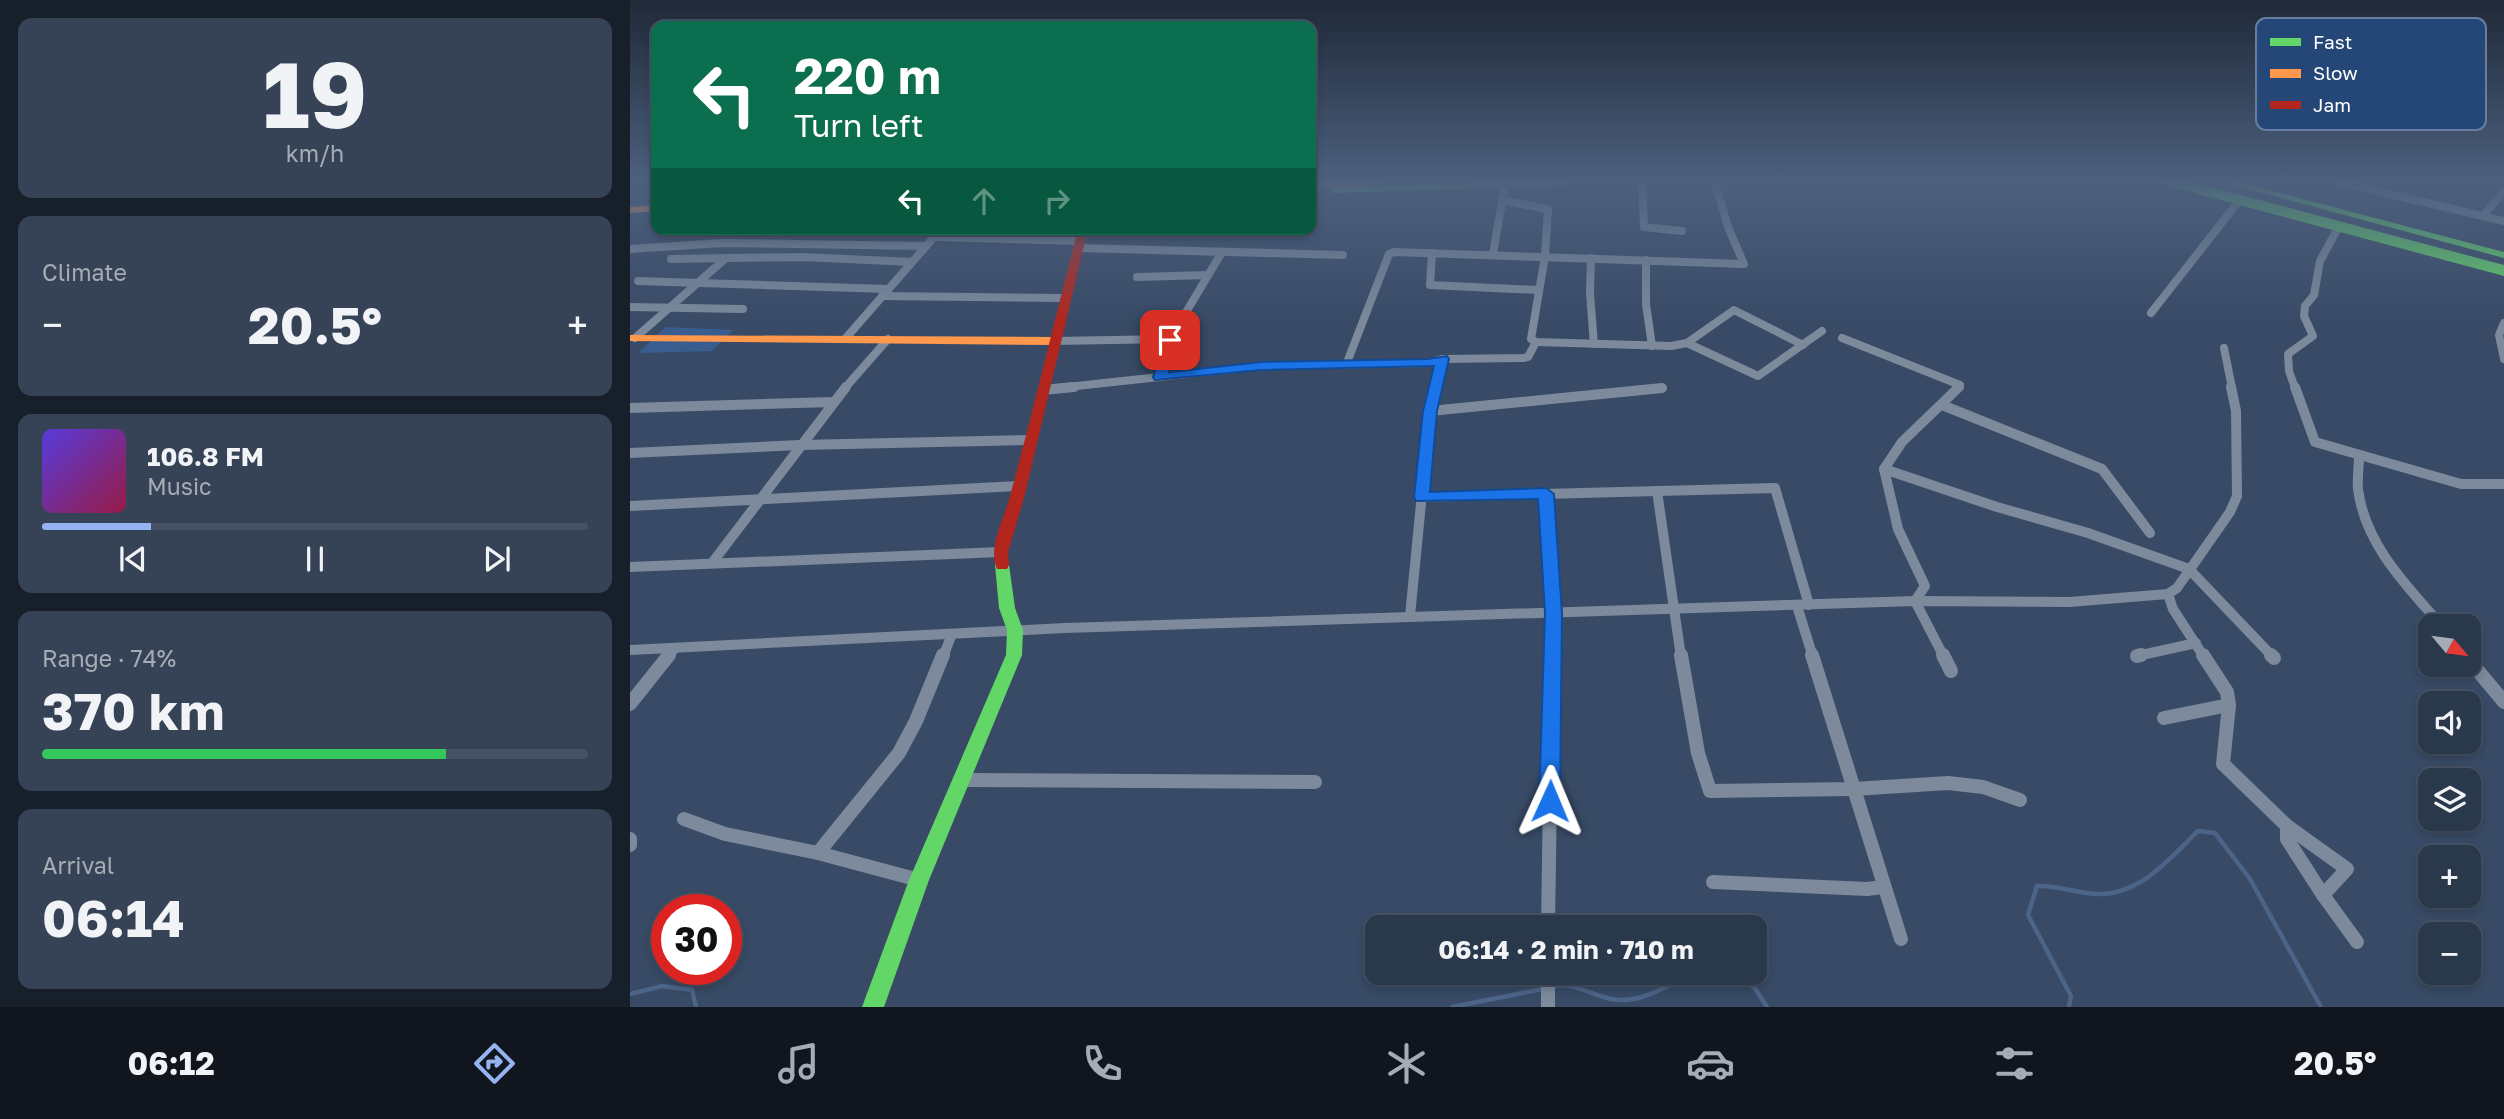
<!DOCTYPE html>
<html lang="en">
<head>
<meta charset="utf-8">
<style>
	body { margin:0; font-family:"Golos Text",sans-serif; background:#364356; color:#f1f3f6; height:100vh; display:flex; flex-direction:column; font-size:26px; white-space:nowrap }
	* { box-sizing:border-box; margin:0 }
	p { font-size:23px; color:#a5acb5 }
	.icon { flex:none; width:38px; height:38px; fill:none; stroke:currentColor; stroke-width:2; stroke-linecap:round; stroke-linejoin:round }
	.map { position:relative; flex:1; overflow:hidden }
	.panel { display:flex; flex-direction:column; gap:18px; padding:18px; background:#171f2a; width:630px }
	.panel>* { flex:none }
	.hud { position:absolute; left:21px; top:21px; width:665px; height:214px; border-radius:14px; box-shadow:0 4px 10px #0003,0 0 0 2px #465264; background:#0b6e4f; color:#fff; overflow:hidden }
	.needle { width:46px; rotate:119deg }
	.tools { position:absolute; left:1788px; top:614px; display:grid; gap:14px }
	.tools a { display:grid; place-items:center; width:63px; height:63px; border-radius:14px; background:#2a384c; box-shadow:0 4px 10px #0003,0 0 0 2px #465264; font-size:35px }
	.speed { position:absolute; left:21px; top:894px; display:flex; gap:14px; font-size:35px; font-weight:700; text-align:center }
	.speed>* { display:grid; place-content:center; width:91px; height:91px; border-radius:50%; background:#2a384c; box-shadow:0 4px 10px #0003,0 0 0 2px #465264; line-height:1 }
	.speed .limit { border:10px solid #d22; background:#fff; color:#111 }
	.pin { position:absolute; display:grid; place-items:center; width:60px; height:60px; color:#fff; margin:-30px; border-radius:14px; box-shadow:0 4px 10px #0006 }
	.me { position:absolute; width:77px; margin:-38px; rotate:1deg; stroke-linejoin:round; filter:drop-shadow(0 0 5px #0008) }
	.turn { display:flex; align-items:center; gap:24px; height:147px; padding:0 28px; font-size:32px }
	.turn .icon { width:91px; height:91px; stroke-width:2.5 }
	.turn b { display:block; font-size:49px; line-height:60px }
	.lanes { display:flex; align-items:center; height:66px; padding:0 28px; background:#0003; justify-content:center; gap:35px; direction:ltr }
	.lanes .off { opacity:.35 }
	.big { font-size:52px; font-weight:700; line-height:1.1 }
	.panel .widget { flex:1; display:flex; flex-direction:column; justify-content:center; gap:10px; min-width:0; padding:0 24px; border-radius:14px; background:#364356 }
	.panel .dial { align-items:center; gap:0 }
	.dial b { font-size:91px; line-height:1 }
	.song { display:flex; align-items:center; gap:21px }
	.cover { width:84px; height:84px; border-radius:10px; background:linear-gradient(135deg,hsl(250 70% 55%),hsl(340 70% 35%)) }
	.played { height:7px; border-radius:4px; background:linear-gradient(90deg,#95b2f1 20%,#465264 20%) }
	.keys { display:flex; justify-content:space-around; direction:ltr }
	.heat { display:flex; justify-content:space-between; align-items:center; font-size:38px; direction:ltr }
	.charge { height:10px; border-radius:5px; background:linear-gradient(90deg,#34c759 74%,#465264 0) }
	.trip { position:absolute; left:735px; top:915px; width:402px; height:70px; border-radius:14px; background:#2a384c; box-shadow:0 4px 10px #0003,0 0 0 2px #465264; font-weight:700; line-height:70px; text-align:center }
	.tab-bar { display:flex; height:112px; justify-content:space-around; align-items:center; background:#11161e; color:#a5acb5 }
	.tab-bar .icon { width:49px; height:49px }
	.tab-bar .active { color:#95b2f1 }
	.tab-bar b { font-size:32px; color:#f1f3f6 }
	main { display:flex; flex:1; min-height:0 }
	.map>svg:first-child { display:block }
	.green { fill:#395d8f }
	.lines { fill:none; stroke-linecap:round; stroke-linejoin:round }
	.stream { stroke:#4c6488; stroke-width:4.5 }
	.street-far2 { stroke:#7c8a9c; stroke-width:8 }
	.street-far1 { stroke:#7c8a9c; stroke-width:10 }
	.street { stroke:#7c8a9c; stroke-width:14 }
	.fast { fill:#63d668; fill-rule:evenodd }
	.slow { fill:#ff974d; fill-rule:evenodd }
	.jam { fill:#b3261e; fill-rule:evenodd }
	.route { fill:#1a73e8; stroke:#114b97; stroke-width:2 }
	.key { fill:#254778; stroke:#667ea0; stroke-width:2 }
	.key-label { font-size:19px; fill:#fff }
</style>
</head>
<body>
<main>
<section class="panel">
<div class="widget dial"><b>19</b><p>km/h</p></div>
<div class="widget"><p>Climate</p>
<div class="heat"><a>−</a><b class="big">20.5°</b><a>+</a></div>
</div>
<div class="widget">
<div class="song"><i class="cover"></i><div><b>106.8 FM</b><p>Music</p></div></div>
<div class="played"></div>
<div class="keys"><svg class="icon" aria-label="previous" viewBox="0 0 24 24"><path d="M18 5L8 12l10 7zM5 5v14"/></svg><svg class="icon" aria-label="pause" viewBox="0 0 24 24"><path d="M8 5v14M16 5v14"/></svg><svg class="icon" aria-label="next" viewBox="0 0 24 24"><path d="M6 5l10 7-10 7zM19 5v14"/></svg></div>
</div>
<div class="widget"><p>Range · 74%</p><b class="big">370 km</b><div class="charge"></div></div>
<div class="widget"><p>Arrival</p><b class="big">06:14</b></div>
</section>
<div class="map">
<svg width="1874" height="1007" viewBox="0 0 1874 1007">
	<rect width="100%" height="100%" fill="#384a65"/>
	<polygon class="green" points="36,327 103,330 82,351 8,353"/>
	<g class="lines">
		<g class="stream">
			<polyline points="1101,973 1124,987 1137,1007"/>
			<path d="M924,986C947,983 960,995 981,999C1010,1005 1038,985 1063,973"/>
			<polyline points="0,994 32,986 62,990 66,1007"/>
			<polyline points="822,1007 913,989"/>
			<path d="M1439,1007L1441,996L1398,915L1407,886C1427,885 1446,893 1466,894C1510,896 1539,859 1568,831L1585,833L1620,879L1691,1007"/>
		</g>
		<g class="street-far2">
			<polyline points="1012,182 1014,227 1052,231"/>
			<polyline points="1709,182 1874,221"/>
			<polyline points="872,200 918,209 915,256 901,339 906,342 1041,346 1057,343 1128,376 1192,331"/>
			<polyline points="1853,216 1874,191"/>
			<polyline points="304,237 450,241"/>
			<polyline points="448,248 713,255"/>
			<polyline points="0,249 92,243 296,246"/>
			<polyline points="802,253 800,285 909,290"/>
			<polyline points="863,254 875,184"/>
			<polyline points="961,258 960,293 964,344"/>
			<polyline points="41,259 96,258"/>
			<polyline points="1016,260 1016,304 1022,346"/>
			<polyline points="507,277 578,275"/>
			<polyline points="8,281 258,289"/>
			<polyline points="252,296 435,298"/>
			<polyline points="0,307 113,309"/>
			<polyline points="1521,313 1608,202"/>
			<polyline points="1874,323 1869,335 1874,359"/>
			<polyline points="5,338 96,258 173,257 282,262"/>
			<polyline points="1212,338 1330,385 1327,388"/>
			<polyline points="215,339 311,229"/>
			<polyline points="425,341 540,339 592,252"/>
			<polyline points="1057,343 1104,310 1173,345"/>
			<polyline points="1594,348 1602,388"/>
			<polyline points="812,359 893,358 898,357 906,342"/>
			<polyline points="716,365 759,254 764,252 1114,264 1098,227 1085,182"/>
			<polyline points="530,377 540,339"/>
			<polyline points="215,388 258,339"/>
			<polyline points="428,388 631,366 798,363 812,359 805,388"/>
			<polyline points="1028,388 1032,388"/>
			<polyline points="1665,388 1659,371 1658,354 1683,336 1674,316 1675,306 1684,295 1690,261 1708,228"/>
		</g>
		<g class="street-far1">
			<polyline points="1665,387 1685,442 1831,484 1874,484"/>
			<polyline points="413,390 444,387"/>
			<polyline points="1312,405 1472,469 1520,533"/>
			<polyline points="0,408 203,402"/>
			<polyline points="800,411 1032,388"/>
			<polyline points="0,453 170,445 402,440"/>
			<path d="M1729,456C1729,467 1727,478 1728,489C1735,545 1777,586 1812,626"/>
			<polyline points="1254,469 1367,507 1458,533 1559,569 1643,657"/>
			<polyline points="1027,491 1051,657"/>
			<polyline points="916,494 923,613 922,657"/>
			<polyline points="792,497 1145,488 1179,605"/>
			<polyline points="0,506 390,486"/>
			<polyline points="82,563 216,387"/>
			<polyline points="0,567 371,552"/>
			<polyline points="1538,594 1543,609 1574,657"/>
			<polyline points="1167,606 1183,657"/>
			<polyline points="780,616 800,411 806,387"/>
			<polyline points="0,650 435,628 1285,601 1439,602 1538,594 1547,588 1600,512 1607,496 1606,411 1601,387"/>
			<polyline points="1507,656 1566,643"/>
			<polyline points="38,657 44,649"/>
			<polyline points="313,657 322,634"/>
			<polyline points="1314,657 1285,601 1295,586 1268,529 1254,469 1272,442 1329,387"/>
		</g>
		<g class="street">
			<polyline points="1051,655 1068,753 1080,791 1224,789 1318,783 1353,787 1390,800"/>
			<polyline points="1182,655 1271,939"/>
			<polyline points="1313,655 1321,671"/>
			<polyline points="1573,655 1597,692 1599,705 1593,764 1657,826 1717,869 1693,895 1727,942"/>
			<polyline points="1641,655 1644,658"/>
			<polyline points="1507,656 1511,655"/>
			<polyline points="1839,660 1874,702"/>
			<polyline points="0,704 39,655"/>
			<polyline points="1534,718 1599,705"/>
			<polyline points="332,780 685,782"/>
			<polyline points="54,819 95,834 188,853 289,880"/>
			<polyline points="1657,826 1657,839 1693,895"/>
			<polyline points="0,839 0,845"/>
			<polyline points="188,853 269,753 286,721 313,655"/>
			<polyline points="1083,882 1237,889 1253,887"/>
			<polyline points="918,928 922,655"/>
			<polyline points="918,973 918,1007"/>
		</g>
		<g class="fast">
			<polygon points="846,182 941,182 936,185 704,193 699,190 704,187"/>
			<polygon points="1524,182 1562,182 1874,265 1874,276"/>
			<polygon points="1592,182 1609,182 1874,252 1874,258"/>
			<polygon points="372,560 377,561 379,565 385,608 393,630 392,655 299,880 254,1007 232,1007 279,880 376,655 377,630 369,608 365,565 367,561"/>
		</g>
		<g class="slow">
			<polygon points="681,182 762,182 757,185 681,188"/>
			<polygon points="26,205 26,211 0,213 0,207"/>
			<polygon points="0,335 425,337 431,341 425,345 0,341"/>
		</g>
		<path class="jam" d="M448,229H458L394,498L378,552L379,565L377,569H367C357,548 375,517 380,496C404,408 425,318 448,229Z"/>
	</g>
	<linearGradient id="sky" x2="0" y2="1"><stop stop-color="#1f2938"/><stop offset="0.56" stop-color="#4d607e"/><stop offset="1" stop-color="#4d607e" stop-opacity="0"/></linearGradient>
	<rect width="1874" height="323" fill="url(#sky)"/>
	<polygon class="route" points="540,336 547,340 539,372 631,362 798,359 817,356 819,359 807,411 800,492 916,488 924,494 932,613 930,801 927,807 920,810 912,807 909,801 915,613 908,499 786,501 784,497 793,411 804,366 631,370 525,380 523,377 534,340"/>
	<rect x="1626" y="18" width="230" height="112" rx="10" class="key"/>
	<rect x="1640" y="38" width="31" height="8" fill="#63d668"/>
	<rect x="1640" y="69" width="31" height="9" fill="#ff974d"/>
	<rect x="1640" y="101" width="31" height="8" fill="#b3261e"/>
	<g class="key-label">
		<text x="1683" y="49">Fast</text>
		<text x="1683" y="80">Slow</text>
		<text x="1683" y="112">Jam</text>
	</g>
</svg>
<div class="tools">
<a><svg class="needle" viewBox="-14 -14 28 28"><path d="M0-13l5 13h-10z" fill="#e53935"/><path d="M0 13l5-13h-10z" fill="#a5acb5"/></svg></a>
<a><svg class="icon" aria-label="sound" viewBox="0 0 24 24"><path d="M4 9h4l5-4v14l-5-4H4zM17 9q2 3 0 6"/></svg></a>
<a><svg class="icon" aria-label="layers" viewBox="0 0 24 24"><path d="M12 4l9 5-9 5-9-5zM3 14l9 5 9-5"/></svg></a>
<a>+</a>
<a>−</a>
</div>
<div class="speed"><div class="limit">30</div></div>
<div class="pin" style="left:540px;top:340px;background:#d93025"><svg class="icon" aria-label="arrive" viewBox="0 0 24 24"><path d="M6 21V4h12l-3 4 3 4H6"/></svg></div>
<svg class="me" style="left:920px;top:801px" viewBox="-20 -20 40 40"><path d="M0-17L14 15 0 8-14 15z" fill="#1a73e8" stroke="#fff" stroke-width="4"/></svg>
<div class="trip">06:14 · 2 min · 710 m</div>
<div class="hud">
<div class="turn"><svg class="icon" aria-label="left" viewBox="0 0 24 24"><path d="M17 20v-9H6M10 6l-5 5 5 5"/></svg><div><b>220 m</b>Turn left</div></div>
<div class="lanes"><svg class="icon" aria-label="left" viewBox="0 0 24 24"><path d="M17 20v-9H6M10 6l-5 5 5 5"/></svg><svg class="icon off" aria-label="ahead" viewBox="0 0 24 24"><path d="M12 20V5M6 11l6-6 6 6"/></svg><svg class="icon off" aria-label="right" viewBox="0 0 24 24"><path d="M7 20v-9h11M14 6l5 5-5 5"/></svg></div>
</div>
</div>
</main>
<nav class="tab-bar">
<b>06:12</b>
<svg class="icon active" aria-label="directions" viewBox="0 0 24 24"><path d="M12 3l9 9-9 9-9-9zM9 14v-3h6M13 9l2 2-2 2"/></svg>
<svg class="icon" aria-label="music" viewBox="0 0 24 24"><path d="M9 18V5l10-2v13"/><circle cx="6" cy="18" r="3"/><circle cx="16" cy="16" r="3"/></svg>
<svg class="icon" aria-label="phone" viewBox="0 0 24 24"><path d="M5 4h4l2 5-3 2q2 4 5 5l2-3 5 2v4C11 20 4 13 5 4z"/></svg>
<svg class="icon" aria-label="climate" viewBox="0 0 24 24"><path d="M12 3v18M4 7l16 10M4 17L20 7"/></svg>
<svg class="icon" aria-label="car" viewBox="0 0 24 24"><path d="M5 17H2v-5l4-1 3-4h7l3 4 3 1v5h-3M9 17h6M6 11h13"/><circle cx="7" cy="17" r="2"/><circle cx="17" cy="17" r="2"/></svg>
<svg class="icon" aria-label="filters" viewBox="0 0 24 24"><path d="M4 7h16M4 17h16"/><circle cx="9" cy="7" r="2"/><circle cx="15" cy="17" r="2"/></svg>
<b>20.5°</b>
</nav>
</body>
</html>
